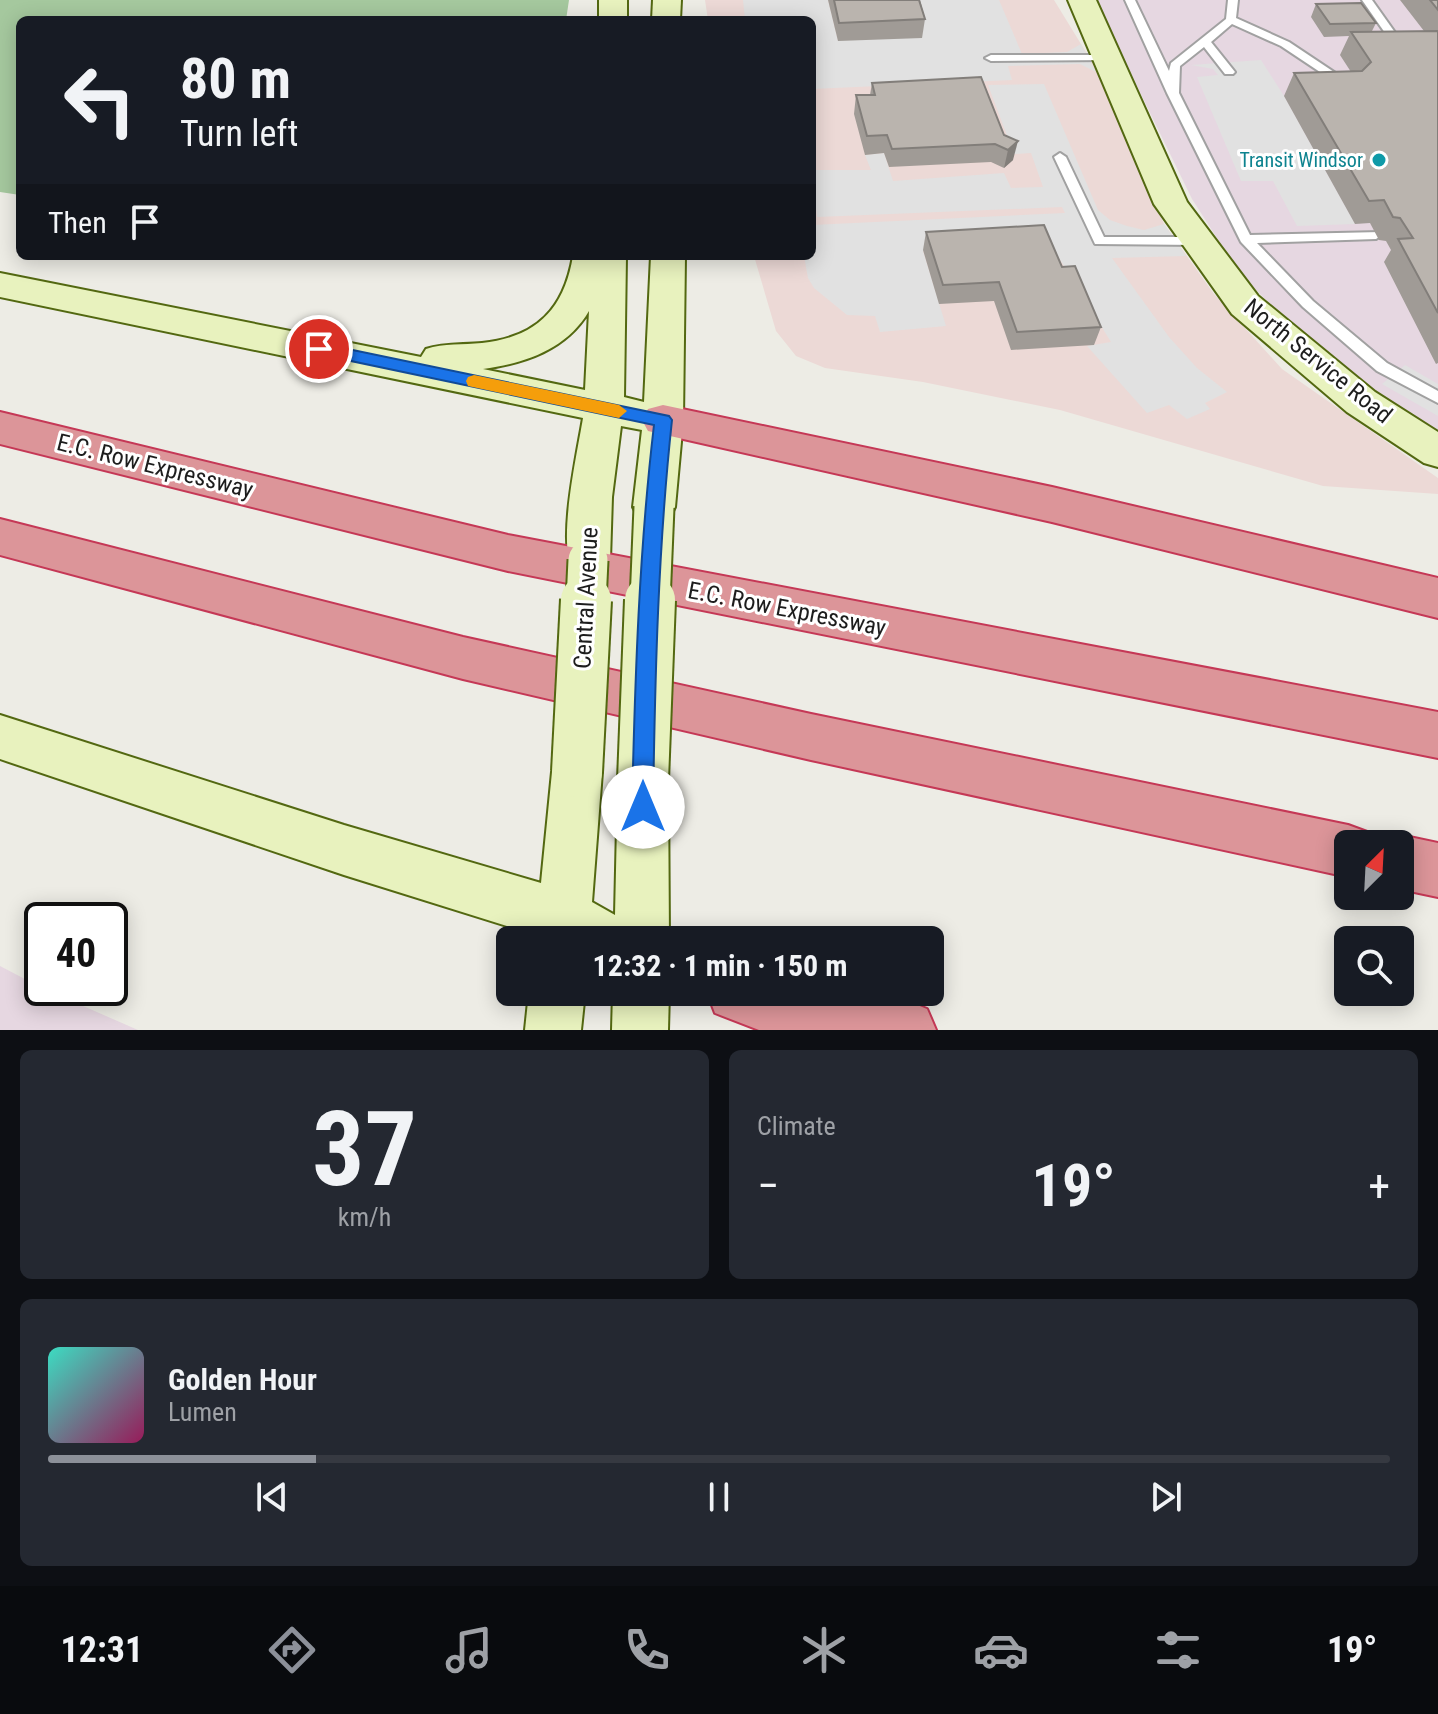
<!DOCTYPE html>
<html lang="en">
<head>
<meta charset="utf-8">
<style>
	body { margin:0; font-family:"Roboto Condensed",sans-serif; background:#242831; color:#f1f3f6; height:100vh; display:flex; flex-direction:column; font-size:30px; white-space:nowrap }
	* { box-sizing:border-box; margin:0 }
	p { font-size:26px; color:#9ea1a6 }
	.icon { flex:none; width:44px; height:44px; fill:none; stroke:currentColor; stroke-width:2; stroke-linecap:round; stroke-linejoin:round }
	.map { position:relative; height:1030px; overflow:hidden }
	.drawer { display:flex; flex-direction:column; gap:20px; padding:20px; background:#0d0f14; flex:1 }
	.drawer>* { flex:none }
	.guide { position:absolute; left:16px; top:16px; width:800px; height:244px; border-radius:12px; box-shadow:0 4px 20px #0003; background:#171b24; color:#f1f3f6; overflow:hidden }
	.needle { width:52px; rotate:24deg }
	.tools { position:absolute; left:1334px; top:830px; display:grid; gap:16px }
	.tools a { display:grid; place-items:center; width:80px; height:80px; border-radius:12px; background:#171b24; box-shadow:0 4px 20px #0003; font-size:40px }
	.speed { position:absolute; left:24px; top:902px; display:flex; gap:16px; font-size:40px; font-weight:700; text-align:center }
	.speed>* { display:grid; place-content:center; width:104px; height:104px; border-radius:50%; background:#171b24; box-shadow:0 4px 20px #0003; line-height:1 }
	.speed .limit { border:4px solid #111; border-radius:12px; background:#fff; color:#111 }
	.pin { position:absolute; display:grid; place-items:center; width:68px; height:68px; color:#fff; margin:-34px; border:4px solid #fff; border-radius:50%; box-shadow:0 2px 8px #0007 }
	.me { position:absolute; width:88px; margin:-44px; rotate:0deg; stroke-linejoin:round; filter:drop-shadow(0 0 6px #0008) }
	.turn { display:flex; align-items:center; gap:28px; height:168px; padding:0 32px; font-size:36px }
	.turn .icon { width:104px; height:104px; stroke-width:2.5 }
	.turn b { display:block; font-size:56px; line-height:68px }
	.then { display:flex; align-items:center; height:76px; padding:0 32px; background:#0003; gap:16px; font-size:30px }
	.big { font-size:60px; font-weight:700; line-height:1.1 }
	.drawer .tile { flex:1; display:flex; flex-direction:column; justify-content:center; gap:12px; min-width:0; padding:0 28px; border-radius:12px; background:#242831 }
	.drawer .dial { align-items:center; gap:0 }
	.dial b { font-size:104px; line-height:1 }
	.song { display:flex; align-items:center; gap:24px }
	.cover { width:96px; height:96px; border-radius:12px; background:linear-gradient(135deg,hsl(170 70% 55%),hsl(330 70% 35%)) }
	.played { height:8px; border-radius:4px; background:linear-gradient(90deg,#8c9099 20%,#363941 20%) }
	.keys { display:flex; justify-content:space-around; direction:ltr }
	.heat { display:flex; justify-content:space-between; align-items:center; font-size:44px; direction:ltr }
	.drawer .tiles { flex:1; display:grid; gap:20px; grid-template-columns:1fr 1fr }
	.tile:last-child { grid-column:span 2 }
	.trip { position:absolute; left:496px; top:926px; width:448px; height:80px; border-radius:12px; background:#171b24; box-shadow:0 4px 20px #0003; font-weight:700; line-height:80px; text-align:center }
	.tabs { display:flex; height:128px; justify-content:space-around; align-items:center; background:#090b0e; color:#9ea1a6 }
	.tabs .icon { width:56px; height:56px }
	.tabs .current { color:#8c9099 }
	.tabs b { font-size:36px; color:#f1f3f6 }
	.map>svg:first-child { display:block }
	.commercial { fill:#ecd9d6 }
	.industrial { fill:#e6d7e1 }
	.forest { fill:#a5c89e }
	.parking { fill:#e1e1e1 }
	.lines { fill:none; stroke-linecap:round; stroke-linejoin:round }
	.lane-casing { stroke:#a1a1a1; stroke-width:4 }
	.secondary-casing { stroke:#536811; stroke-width:4 }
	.highway-casing { stroke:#c53856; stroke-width:4 }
	.lane { fill:#fff; fill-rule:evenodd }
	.secondary { fill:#e8f2be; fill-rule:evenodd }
	.highway { fill:#dc9599; fill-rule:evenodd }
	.secondary-bridge-far1-casing { stroke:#536811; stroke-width:43; stroke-linecap:butt }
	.secondary-bridge-casing { stroke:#536811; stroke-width:54; stroke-linecap:butt }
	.secondary-bridge-far1 { stroke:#e8f2be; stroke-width:39 }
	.secondary-bridge { stroke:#e8f2be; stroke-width:50 }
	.wall { fill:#a09b96 }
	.shaded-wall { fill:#827e7a }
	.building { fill:#bab4ae; stroke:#827e7a; stroke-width:2 }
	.route { fill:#1a73e8; stroke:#114b97; stroke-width:2 }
	.slow { fill:#f59e0b }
	.culture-dot { fill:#0f9aa8; stroke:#fff; stroke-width:3 }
	.labels { text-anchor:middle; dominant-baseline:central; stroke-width:6; stroke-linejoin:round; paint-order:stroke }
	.far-culture-label { font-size:20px; fill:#0d838f; stroke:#fff; text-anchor:end }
	.street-label { font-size:24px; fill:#1d1d1d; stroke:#fff }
</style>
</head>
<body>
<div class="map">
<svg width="1438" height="1030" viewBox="0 0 1438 1030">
	<rect width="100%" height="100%" fill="#edece5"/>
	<polygon class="commercial" points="705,0 1054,0 1092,62 1164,224 1214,294 1282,369 1438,478 1438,494 1323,486 1060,410 923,382 825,368 796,356 776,331 754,256 812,256 812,20 708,20"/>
	<g class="industrial">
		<polygon points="1095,0 1438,0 1438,432 1320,354 1240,274 1192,199"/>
		<polygon points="0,966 42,988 138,1030 0,1030"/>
	</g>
	<polygon class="forest" points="0,0 569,0 566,20 20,20 20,195 0,192"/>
	<g class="parking">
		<polygon points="743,0 828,0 838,41 916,0 999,0 1022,54 1067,52 1081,44 1096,72 1080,64 1008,66 1012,80 812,89 812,20 745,20"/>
		<polygon points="1261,60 1284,96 1355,224 1297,226 1273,181 1241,181 1197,77 1218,75 1213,69 1191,65"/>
		<polygon points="1044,84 1098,210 1110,220 1127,226 1144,230 1164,224 1186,256 1112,258 1169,337 1197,368 1227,392 1205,403 1210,409 1187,419 1169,405 1147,413 1087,346 1111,342 1051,245 923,251 946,326 880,332 875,316 847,315 814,288 808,278 804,256 812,256 812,225 1065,213 1062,207 817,217 812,170 871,170 865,155 884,153 893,181 1004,173 1011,188 1043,187 1031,153 1014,154 988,85"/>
		<polygon points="1405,365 1438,384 1438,416 1382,384"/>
	</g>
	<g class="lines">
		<g class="lane-casing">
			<g id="lane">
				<polygon points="1125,0 1135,0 1169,71 1171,63 1226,19 1228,0 1238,0 1236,18 1289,42 1349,82 1349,86 1341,86 1281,46 1232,24 1211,42 1235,72 1233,74 1225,74 1204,47 1180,66 1179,93 1250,235 1381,232 1382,235 1376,239 1257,243 1313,301 1387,363 1438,391 1438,403 1377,371 1303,307 1241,242 1167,93"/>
				<polygon points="1362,0 1372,0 1406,48 1405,50 1397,50"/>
				<polygon points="1107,55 1111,56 1111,60 991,61 985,58 991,55"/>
				<polygon points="1060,153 1066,157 1104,237 1198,237 1205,241 1198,245 1095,244 1054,157"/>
			</g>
		</g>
		<g class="secondary-casing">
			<g id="secondary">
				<rect x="599" y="0" width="28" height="20"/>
				<polygon points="653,0 681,0 680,20 652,20"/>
				<polygon points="1068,0 1096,0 1187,202 1258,296 1375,392 1438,432 1438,467 1424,463 1347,412 1232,314 1154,204"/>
				<path d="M573,256H626L624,397L644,402L651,256H685L683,420L675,507L669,519L654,524L639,519L633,507L642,430L621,426L612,497L610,560L603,573L588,578L573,573C557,541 577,455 583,418L0,297V273L421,357L426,349C444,343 463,345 482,343C537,337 564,309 573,256ZM589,311L585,390L483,369C525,363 566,350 589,311Z"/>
				<polygon points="0,715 344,825 541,883 552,772 560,756 577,749 594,756 602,772 592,902 615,915 618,780 625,764 643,757 661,764 668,780 669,940 535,940 536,935 344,875 0,759"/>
				<polygon points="529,992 585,992 581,1030 525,1030"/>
				<polygon points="613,992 669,992 668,1030 612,1030"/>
			</g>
		</g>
		<g class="highway-casing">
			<g id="highway">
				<polygon points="663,405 1052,487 1438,578 1438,618 1052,522 648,431 642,420 648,409"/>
				<polygon points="0,412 508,535 1438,712 1438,758 508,571 0,444"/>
				<polygon points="0,519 463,637 811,714 1348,825 1367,832 1372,844 1348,844 1348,877 811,760 463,679 0,555"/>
				<polygon points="1400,835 1438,843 1438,897 1400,889 1400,844 1380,844"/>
				<path d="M707,992C779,992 859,981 927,1009L936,1030H759L715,1013Z"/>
			</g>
		</g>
		<use href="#lane" class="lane"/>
		<use href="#secondary" class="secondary"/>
		<use href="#highway" class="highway"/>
		<g class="secondary-bridge-far1-casing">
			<g id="secondary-bridge-far1">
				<polyline points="586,602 588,560"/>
				<polyline points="650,602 654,507"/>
			</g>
		</g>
		<g class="secondary-bridge-casing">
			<g id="secondary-bridge">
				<polyline points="577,772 586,600"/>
				<polyline points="643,780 650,600"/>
			</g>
		</g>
		<use href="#secondary-bridge-far1" class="secondary-bridge-far1"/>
		<use href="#secondary-bridge" class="secondary-bridge"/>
	</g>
	<g class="wall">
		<polygon points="828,0 920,0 925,19 922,38 838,41"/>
		<polygon points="1400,0 1438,0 1438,363 1436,364 1384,262 1391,250 1386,241 1379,240 1370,223 1355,224 1284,96 1294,73 1351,72 1340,55 1349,36 1324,37 1311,17 1316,4 1376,23 1372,31 1424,31"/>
		<polygon points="981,77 1013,160 1004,168 991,162 889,167 884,153 865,155 854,114 856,95 870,95 872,83"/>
		<polygon points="926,232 1062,267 1101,327 1094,345 1011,350 994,301 939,304 923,250"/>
	</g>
	<polygon class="shaded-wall" points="1018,141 1013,160 1004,168 1008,150"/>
	<g class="building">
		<polygon points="834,0 919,0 925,19 839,23"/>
		<polygon points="1430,0 1438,0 1438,10"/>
		<polygon points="1361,3 1376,23 1330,24 1316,4"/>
		<polygon points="1438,31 1438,313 1398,239 1413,238 1400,218 1393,217 1384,200 1369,201 1294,73 1362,71 1371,62 1351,32"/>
		<polygon points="981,77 1004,135 1018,141 1008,150 995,144 892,149 887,135 867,136 856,95 875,95 872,83"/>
		<polygon points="1044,225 1062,267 1075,266 1101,327 1017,332 999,282 943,285 926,232"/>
	</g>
	<path class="route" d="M319,343L669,416L672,420C658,549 655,677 653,807L650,814L643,817L635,814L632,807C635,679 639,552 654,425L313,353L311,349Z"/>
	<polygon class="slow" points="474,375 619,405 627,411 619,418 468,386 466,381 468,377"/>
	<circle class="culture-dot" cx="1379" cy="160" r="8"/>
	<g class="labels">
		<g class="far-culture-label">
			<text x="1363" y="160">Transit Windsor</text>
		</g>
		<g class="street-label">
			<text transform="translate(1318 361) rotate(39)">North Service Road</text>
			<text transform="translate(155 466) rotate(14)">E.C. Row Expressway</text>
			<text transform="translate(586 598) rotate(-87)">Central Avenue</text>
			<text transform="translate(787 609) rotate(11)">E.C. Row Expressway</text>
		</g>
	</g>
</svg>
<div class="tools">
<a><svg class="needle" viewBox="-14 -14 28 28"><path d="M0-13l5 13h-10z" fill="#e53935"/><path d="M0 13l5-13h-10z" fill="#9ea1a6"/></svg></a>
<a><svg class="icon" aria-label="search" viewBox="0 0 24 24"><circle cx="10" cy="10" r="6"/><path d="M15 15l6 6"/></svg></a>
</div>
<div class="speed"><div class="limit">40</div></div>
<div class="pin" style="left:319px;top:349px;background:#d93025"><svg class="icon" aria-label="arrive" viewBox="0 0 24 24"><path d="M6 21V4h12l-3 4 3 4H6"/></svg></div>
<svg class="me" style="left:643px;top:807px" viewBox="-20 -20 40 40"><circle r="19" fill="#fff"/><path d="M0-13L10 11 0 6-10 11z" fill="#1a73e8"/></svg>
<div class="trip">12:32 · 1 min · 150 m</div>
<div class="guide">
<div class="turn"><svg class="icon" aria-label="left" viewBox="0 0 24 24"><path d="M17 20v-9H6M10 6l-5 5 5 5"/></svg><div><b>80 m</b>Turn left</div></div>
<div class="then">Then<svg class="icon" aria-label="arrive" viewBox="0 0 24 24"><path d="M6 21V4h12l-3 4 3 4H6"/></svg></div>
</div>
</div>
<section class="drawer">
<div class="tiles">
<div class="tile dial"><b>37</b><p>km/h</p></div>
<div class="tile"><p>Climate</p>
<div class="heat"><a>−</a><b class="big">19°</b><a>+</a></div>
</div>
<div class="tile">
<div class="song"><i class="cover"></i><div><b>Golden Hour</b><p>Lumen</p></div></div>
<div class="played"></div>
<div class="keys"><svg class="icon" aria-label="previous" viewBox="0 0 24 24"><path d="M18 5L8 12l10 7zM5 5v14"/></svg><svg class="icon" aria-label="pause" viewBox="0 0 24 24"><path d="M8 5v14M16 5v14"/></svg><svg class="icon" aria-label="next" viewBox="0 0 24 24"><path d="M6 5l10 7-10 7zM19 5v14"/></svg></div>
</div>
</div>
</section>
<nav class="tabs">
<b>12:31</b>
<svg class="icon current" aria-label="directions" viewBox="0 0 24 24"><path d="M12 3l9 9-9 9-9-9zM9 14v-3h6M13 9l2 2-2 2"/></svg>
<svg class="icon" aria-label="music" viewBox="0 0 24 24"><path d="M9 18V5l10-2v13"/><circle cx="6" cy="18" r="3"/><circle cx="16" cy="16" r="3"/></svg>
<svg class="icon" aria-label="phone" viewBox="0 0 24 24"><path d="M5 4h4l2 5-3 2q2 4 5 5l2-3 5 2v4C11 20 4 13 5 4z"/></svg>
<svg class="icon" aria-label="climate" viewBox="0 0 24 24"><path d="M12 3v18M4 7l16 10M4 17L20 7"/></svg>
<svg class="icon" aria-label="car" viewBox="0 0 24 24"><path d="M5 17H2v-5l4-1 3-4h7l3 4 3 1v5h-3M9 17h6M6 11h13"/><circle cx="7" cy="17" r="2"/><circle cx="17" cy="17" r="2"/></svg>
<svg class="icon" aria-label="filters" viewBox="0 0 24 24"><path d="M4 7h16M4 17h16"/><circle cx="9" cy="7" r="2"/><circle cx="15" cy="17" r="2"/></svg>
<b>19°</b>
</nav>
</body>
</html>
